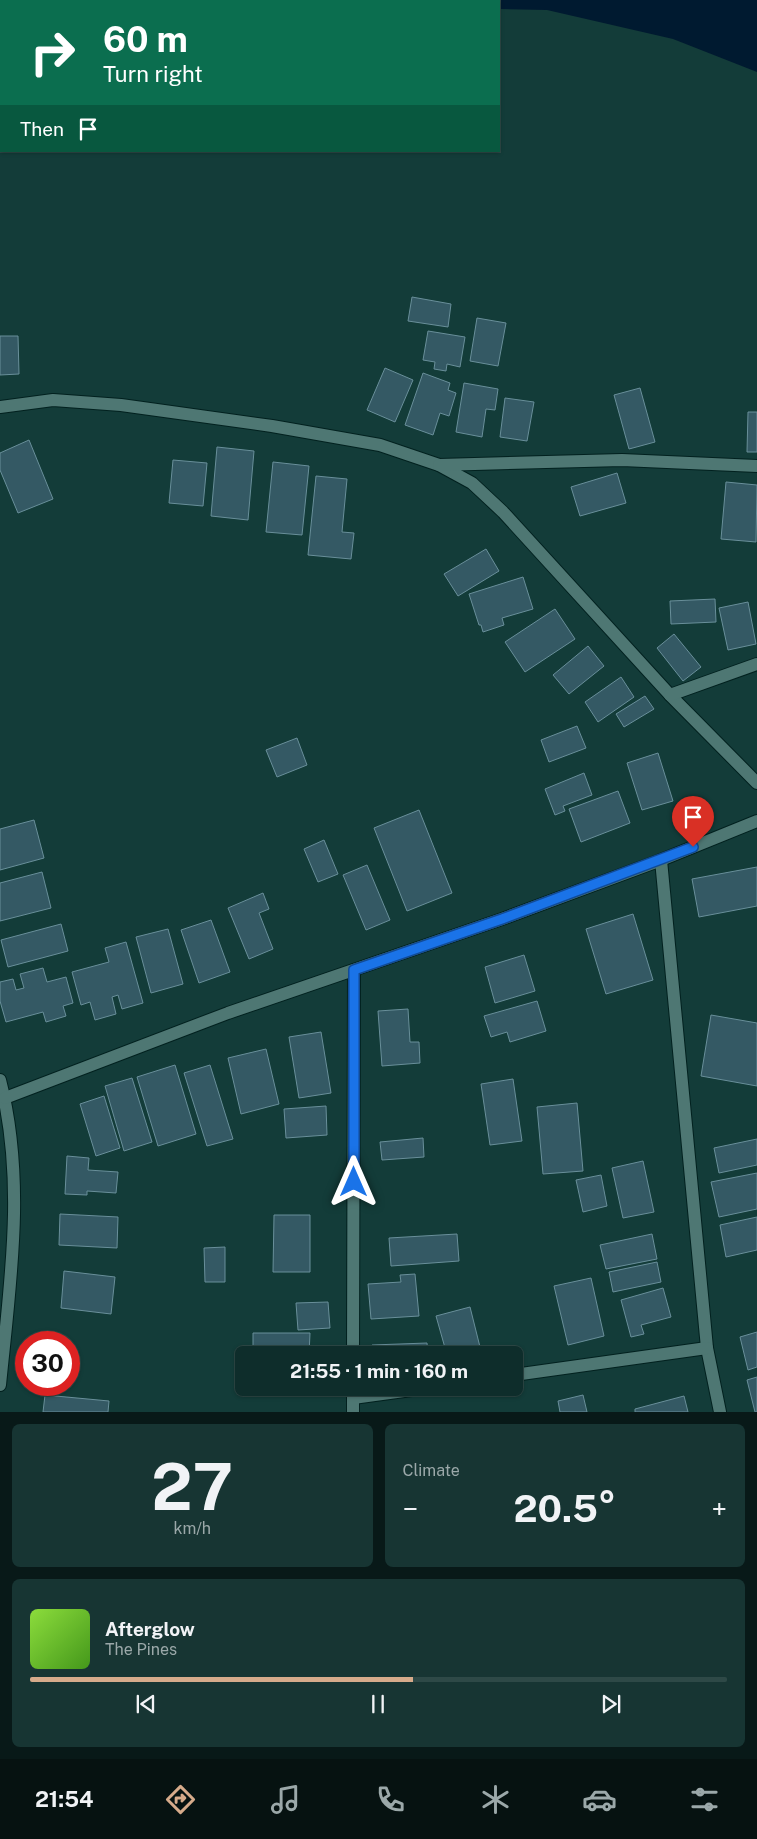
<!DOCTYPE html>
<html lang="en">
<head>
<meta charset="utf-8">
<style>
	body { margin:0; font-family:"Public Sans",sans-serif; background:#173533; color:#f1f3f6; height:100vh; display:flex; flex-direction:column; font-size:19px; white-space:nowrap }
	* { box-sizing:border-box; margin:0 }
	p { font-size:16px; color:#9ba8a9 }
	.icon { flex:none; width:28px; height:28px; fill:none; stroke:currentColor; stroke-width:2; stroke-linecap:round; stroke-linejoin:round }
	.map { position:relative; height:1412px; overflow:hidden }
	.details { display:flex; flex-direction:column; gap:12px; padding:12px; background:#081918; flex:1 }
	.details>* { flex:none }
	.guide { position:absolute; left:0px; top:0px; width:500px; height:152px; box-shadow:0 1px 4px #0004,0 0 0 1px #2e4947; background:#0b6e4f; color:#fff; overflow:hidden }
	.speed { position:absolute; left:15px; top:1331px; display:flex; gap:10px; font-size:25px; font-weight:700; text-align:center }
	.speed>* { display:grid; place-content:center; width:65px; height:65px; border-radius:50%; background:#0e2d2b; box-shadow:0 1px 4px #0004,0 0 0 1px #2e4947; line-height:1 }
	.speed .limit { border:8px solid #d22; background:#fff; color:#111 }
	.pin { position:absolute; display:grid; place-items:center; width:42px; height:42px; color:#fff; margin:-51px -21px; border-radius:50% 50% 50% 0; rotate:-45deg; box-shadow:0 0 5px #0007 }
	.pin .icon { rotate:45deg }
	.me { position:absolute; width:55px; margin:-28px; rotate:0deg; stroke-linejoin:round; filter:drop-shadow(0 0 4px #0008) }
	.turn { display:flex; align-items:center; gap:18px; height:105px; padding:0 20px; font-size:22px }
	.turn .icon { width:65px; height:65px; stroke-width:2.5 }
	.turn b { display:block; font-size:35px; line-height:42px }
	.then { display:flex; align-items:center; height:48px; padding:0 20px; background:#0003; gap:10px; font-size:19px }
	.big { font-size:38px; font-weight:700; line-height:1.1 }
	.details .tile { flex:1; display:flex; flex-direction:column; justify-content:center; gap:8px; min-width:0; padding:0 18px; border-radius:8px; background:#173533 }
	.details .dial { align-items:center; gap:0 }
	.dial b { font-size:65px; line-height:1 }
	.song { display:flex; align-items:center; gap:15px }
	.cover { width:60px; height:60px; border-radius:8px; background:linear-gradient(135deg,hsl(90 70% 55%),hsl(100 70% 35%)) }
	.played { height:5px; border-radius:2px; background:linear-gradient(90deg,#d6ab8b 55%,#2e4947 55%) }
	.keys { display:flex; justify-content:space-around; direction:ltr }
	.heat { display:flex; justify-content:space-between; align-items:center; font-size:28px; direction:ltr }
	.details .tiles { flex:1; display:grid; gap:12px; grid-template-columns:1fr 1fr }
	.tile:last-child { grid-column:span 2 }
	.trip { position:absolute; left:235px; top:1346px; width:288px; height:50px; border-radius:8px; background:#0e2d2b; box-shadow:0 1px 4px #0004,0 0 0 1px #2e4947; font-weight:700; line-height:50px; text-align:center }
	.tabs { display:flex; height:80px; justify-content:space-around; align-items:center; background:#061211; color:#9ba8a9 }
	.tabs .icon { width:35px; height:35px }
	.tabs .current { color:#d6ab8b }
	.tabs b { font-size:22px; color:#f1f3f6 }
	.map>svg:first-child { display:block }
	.water { fill:#001a30 }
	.building { fill:#345964; stroke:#698f9a }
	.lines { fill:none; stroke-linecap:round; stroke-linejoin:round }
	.minor-casing { stroke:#02211f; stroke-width:14 }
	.minor { stroke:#4e7773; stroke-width:12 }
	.route-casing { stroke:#114b97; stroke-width:12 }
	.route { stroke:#1a73e8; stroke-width:9 }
</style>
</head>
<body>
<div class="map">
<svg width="757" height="1412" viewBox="0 0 757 1412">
	<rect width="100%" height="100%" fill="#133c39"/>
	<polygon class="water" points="275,0 757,0 757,72 673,39 547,10 499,9 499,1"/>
	<g class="building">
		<polygon points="412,297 451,304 448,327 408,321"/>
		<polygon points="477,318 506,323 498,366 470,361"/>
		<polygon points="428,331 465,337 460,367 447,364 446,371 434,369 435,362 423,360"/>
		<polygon points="0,336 18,336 19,374 0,375"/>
		<polygon points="385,368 413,380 395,422 367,410"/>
		<polygon points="423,373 450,383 448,390 456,393 449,416 440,413 433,435 405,425"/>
		<polygon points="464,383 498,389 495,410 486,409 482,437 456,432"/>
		<polygon points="640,388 655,442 629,449 614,395"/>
		<polygon points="505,398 534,402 527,441 500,437"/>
		<polygon points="748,412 757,412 757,452 747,452"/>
		<polygon points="29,440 53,499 18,513 0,470 0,453"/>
		<polygon points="217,447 254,451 248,520 211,516"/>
		<polygon points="173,460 207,463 203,506 169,503"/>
		<polygon points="273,462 309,466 302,535 266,532"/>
		<polygon points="617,473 626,503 580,516 571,487"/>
		<polygon points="316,476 347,479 342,532 354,533 351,559 308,555"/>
		<polygon points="726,482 757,485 756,542 721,539"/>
		<polygon points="486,549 499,571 458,596 444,574"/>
		<polygon points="523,577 533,609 502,618 504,625 483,632 481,625 479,625 469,594"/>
		<polygon points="715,599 716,622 671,624 670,601"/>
		<polygon points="748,602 756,644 728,650 719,608"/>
		<polygon points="555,609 575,639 525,672 505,642"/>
		<polygon points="674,634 701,667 683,681 657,648"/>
		<polygon points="588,646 604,666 569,694 553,675"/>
		<polygon points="621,677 634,697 598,722 585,702"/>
		<polygon points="645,696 654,709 624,727 616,714"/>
		<polygon points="577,726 586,748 549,762 541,740"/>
		<polygon points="297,738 307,765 277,777 266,750"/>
		<polygon points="658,753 673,801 642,810 627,763"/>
		<polygon points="584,773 592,795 563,806 565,811 555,815 545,789"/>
		<polygon points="618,791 630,823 581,842 569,809"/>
		<polygon points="419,810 452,893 407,911 374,828"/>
		<polygon points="34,820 44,858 0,870 0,829"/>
		<polygon points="324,840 338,874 318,882 304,849"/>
		<polygon points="367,865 390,920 366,930 343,875"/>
		<polygon points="757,867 757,906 699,917 692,879"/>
		<polygon points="42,872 51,908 0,921 0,883"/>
		<polygon points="263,893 269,909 259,913 273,949 249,959 228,908"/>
		<polygon points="633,914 653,980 606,994 586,929"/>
		<polygon points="211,920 230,972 199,983 181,930"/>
		<polygon points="61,924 68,951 8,967 1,940"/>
		<polygon points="168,929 183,984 151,993 136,937"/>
		<polygon points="126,942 143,1003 122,1009 118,995 112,997 116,1014 95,1020 90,1002 81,1005 72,972 109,962 105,948"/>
		<polygon points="524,955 535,991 495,1003 485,967"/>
		<polygon points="43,968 47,982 66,977 73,1003 63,1006 66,1016 46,1022 43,1012 6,1022 0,1001 0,982 13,979 16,990 24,988 20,974"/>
		<polygon points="537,1001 546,1031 510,1042 507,1032 491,1037 484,1016"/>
		<polygon points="408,1009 410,1042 419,1042 420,1063 382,1066 378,1011"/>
		<polygon points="711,1015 757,1023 757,1086 701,1076"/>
		<polygon points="321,1032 331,1093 299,1098 289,1037"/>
		<polygon points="266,1049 279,1104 241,1114 228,1058"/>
		<polygon points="175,1065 196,1134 158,1146 137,1077"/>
		<polygon points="210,1065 233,1139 207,1146 184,1073"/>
		<polygon points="132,1078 152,1142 124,1151 105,1086"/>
		<polygon points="513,1079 522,1141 490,1145 481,1084"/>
		<polygon points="104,1096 120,1148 96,1156 80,1104"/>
		<polygon points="577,1103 583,1171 543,1174 537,1107"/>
		<polygon points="326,1106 327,1135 286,1138 284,1109"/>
		<polygon points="423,1138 424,1157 382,1160 380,1142"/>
		<polygon points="757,1139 757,1165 719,1173 714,1148"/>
		<polygon points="67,1156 89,1158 88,1170 118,1172 116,1193 87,1191 87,1195 65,1194"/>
		<polygon points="643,1161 654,1212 623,1218 612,1168"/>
		<polygon points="757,1173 757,1209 719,1217 711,1182"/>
		<polygon points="601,1175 607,1206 583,1212 576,1180"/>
		<polygon points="60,1214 118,1217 117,1248 59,1245"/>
		<polygon points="274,1215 310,1215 310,1272 273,1272"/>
		<polygon points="757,1217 757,1250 726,1257 720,1225"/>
		<polygon points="457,1234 459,1261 391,1266 389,1238"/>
		<polygon points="652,1234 657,1259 606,1269 600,1245"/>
		<polygon points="225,1247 225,1282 205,1282 204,1248"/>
		<polygon points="657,1262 661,1282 613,1292 609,1272"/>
		<polygon points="64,1271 115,1277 111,1314 61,1308"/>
		<polygon points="415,1274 419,1316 371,1319 368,1284 401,1282 400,1275"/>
		<polygon points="591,1278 604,1336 568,1345 554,1286"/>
		<polygon points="663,1288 671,1317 641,1325 644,1334 631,1337 621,1300"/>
		<polygon points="328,1302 330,1328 298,1330 296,1303"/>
		<polygon points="470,1307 480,1347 447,1355 436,1316"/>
		<polygon points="757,1332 757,1367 748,1370 740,1337"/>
		<polygon points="253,1333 310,1333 309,1355 253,1355"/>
		<polygon points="427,1343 428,1355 372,1355 372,1345"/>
		<polygon points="757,1377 757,1412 755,1412 747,1380"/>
		<polygon points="45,1395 109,1401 108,1412 43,1412"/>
		<polygon points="583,1395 587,1412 560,1412 558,1401"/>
		<polygon points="684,1396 688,1412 635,1412 635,1409"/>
	</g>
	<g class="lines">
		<g class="minor-casing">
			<g id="minor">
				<polyline points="0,407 53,400 121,405 272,426 380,445 439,465 472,483 503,512 670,695 757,783"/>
				<polyline points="439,465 622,460 757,466"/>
				<polyline points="670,695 757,664"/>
				<polyline points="661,860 707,1348 720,1412"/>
				<path d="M0,1080C26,1181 10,1283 0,1385"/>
				<polyline points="5,1098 228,1013 502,919 661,860 757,821"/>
				<polyline points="353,1355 354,970"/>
				<polyline points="514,1375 707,1348"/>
				<polyline points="353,1398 426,1388"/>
				<polyline points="353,1412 353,1388"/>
			</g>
		</g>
		<use href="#minor" class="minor"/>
	</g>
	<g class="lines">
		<g class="route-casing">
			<polyline id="route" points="354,1182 354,970 502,919 693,847"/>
		</g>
		<use href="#route" class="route"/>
	</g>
</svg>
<div class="speed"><div class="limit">30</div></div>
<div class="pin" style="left:693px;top:847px;background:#d93025"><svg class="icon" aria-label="arrive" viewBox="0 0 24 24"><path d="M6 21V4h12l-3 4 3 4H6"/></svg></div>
<svg class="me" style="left:354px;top:1182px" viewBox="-20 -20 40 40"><path d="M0-17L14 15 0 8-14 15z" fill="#1a73e8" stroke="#fff" stroke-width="4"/></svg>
<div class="trip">21:55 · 1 min · 160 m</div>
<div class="guide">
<div class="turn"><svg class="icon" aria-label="right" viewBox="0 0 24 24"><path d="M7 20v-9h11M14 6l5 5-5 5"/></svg><div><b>60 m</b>Turn right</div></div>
<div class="then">Then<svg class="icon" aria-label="arrive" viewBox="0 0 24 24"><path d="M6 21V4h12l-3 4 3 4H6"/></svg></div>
</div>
</div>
<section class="details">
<div class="tiles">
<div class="tile dial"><b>27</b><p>km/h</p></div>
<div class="tile"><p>Climate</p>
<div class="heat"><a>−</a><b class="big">20.5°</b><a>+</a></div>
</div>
<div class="tile">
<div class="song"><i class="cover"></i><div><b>Afterglow</b><p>The Pines</p></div></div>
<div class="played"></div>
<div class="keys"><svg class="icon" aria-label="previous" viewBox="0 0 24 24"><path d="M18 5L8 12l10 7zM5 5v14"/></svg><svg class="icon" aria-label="pause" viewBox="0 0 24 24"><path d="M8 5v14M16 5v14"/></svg><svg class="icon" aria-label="next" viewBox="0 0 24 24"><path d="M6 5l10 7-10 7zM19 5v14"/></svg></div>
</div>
</div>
</section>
<nav class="tabs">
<b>21:54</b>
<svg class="icon current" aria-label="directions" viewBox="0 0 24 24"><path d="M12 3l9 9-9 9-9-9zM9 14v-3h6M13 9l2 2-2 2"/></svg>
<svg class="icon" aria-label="music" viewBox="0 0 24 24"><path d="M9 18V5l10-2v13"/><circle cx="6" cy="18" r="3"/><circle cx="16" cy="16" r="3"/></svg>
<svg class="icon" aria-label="phone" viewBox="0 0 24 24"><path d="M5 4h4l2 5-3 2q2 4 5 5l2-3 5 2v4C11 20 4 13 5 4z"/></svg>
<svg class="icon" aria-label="climate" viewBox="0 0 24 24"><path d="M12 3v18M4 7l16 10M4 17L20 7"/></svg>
<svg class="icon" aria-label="car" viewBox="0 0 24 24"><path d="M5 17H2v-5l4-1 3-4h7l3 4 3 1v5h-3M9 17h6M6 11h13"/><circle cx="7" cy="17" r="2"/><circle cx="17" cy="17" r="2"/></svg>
<svg class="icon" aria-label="filters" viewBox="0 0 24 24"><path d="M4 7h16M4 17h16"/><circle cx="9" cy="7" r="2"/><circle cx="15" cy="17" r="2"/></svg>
</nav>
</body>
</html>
